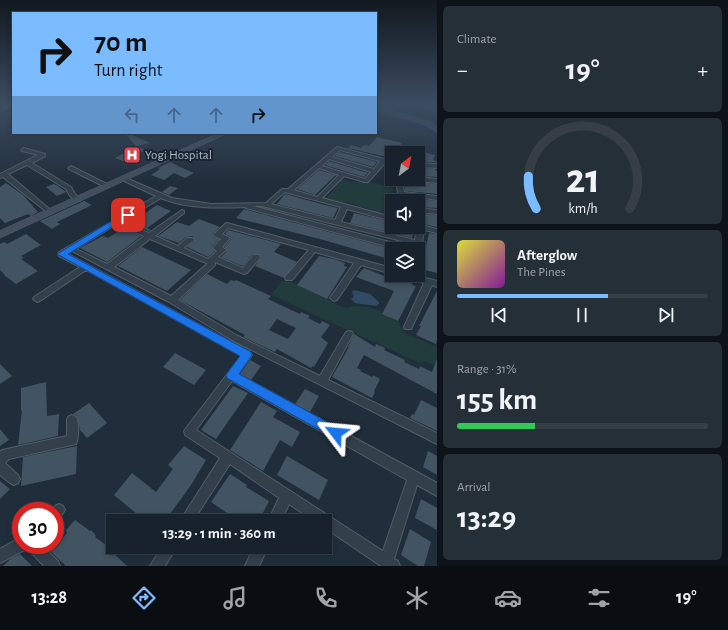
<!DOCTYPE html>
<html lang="en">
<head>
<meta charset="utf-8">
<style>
	body { margin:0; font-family:"Alegreya Sans",sans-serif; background:#252f38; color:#f1f3f6; height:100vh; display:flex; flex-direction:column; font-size:15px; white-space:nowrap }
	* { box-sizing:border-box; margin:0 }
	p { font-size:13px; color:#9fa4a9 }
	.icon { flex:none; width:22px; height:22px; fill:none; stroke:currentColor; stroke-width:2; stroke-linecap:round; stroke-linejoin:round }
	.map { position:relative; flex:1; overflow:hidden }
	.panel { display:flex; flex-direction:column; gap:6px; padding:6px; background:#0d1318; width:291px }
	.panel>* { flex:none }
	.top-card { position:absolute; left:12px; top:12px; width:365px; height:122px; border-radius:0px; box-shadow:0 2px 6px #0003,0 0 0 1px #363f48; background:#7bbbff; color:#111; overflow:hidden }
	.needle { width:26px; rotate:32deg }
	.fabs { position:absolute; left:385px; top:146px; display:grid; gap:8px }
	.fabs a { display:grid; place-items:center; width:40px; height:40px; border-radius:0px; background:#18222c; box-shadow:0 2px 6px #0003,0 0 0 1px #363f48; font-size:20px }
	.speed { position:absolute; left:12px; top:502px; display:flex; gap:8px; font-size:20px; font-weight:700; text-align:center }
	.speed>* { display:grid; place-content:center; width:52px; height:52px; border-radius:50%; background:#18222c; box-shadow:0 2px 6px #0003,0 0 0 1px #363f48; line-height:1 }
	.speed .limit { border:6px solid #d22; background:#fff; color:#111 }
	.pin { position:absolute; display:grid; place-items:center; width:34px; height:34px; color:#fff; margin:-17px; border-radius:8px; box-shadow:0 2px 6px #0006 }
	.me { position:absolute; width:44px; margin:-22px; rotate:299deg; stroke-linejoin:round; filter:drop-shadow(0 0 3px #0008) }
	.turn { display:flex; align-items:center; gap:14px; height:84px; padding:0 16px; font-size:18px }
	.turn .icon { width:52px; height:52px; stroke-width:2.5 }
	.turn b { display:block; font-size:28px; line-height:34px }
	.lanes { display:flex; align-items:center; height:38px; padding:0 16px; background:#0003; justify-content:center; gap:20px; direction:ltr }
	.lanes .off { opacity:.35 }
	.big { font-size:30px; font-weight:700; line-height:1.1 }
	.panel .widget { flex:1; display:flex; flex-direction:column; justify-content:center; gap:6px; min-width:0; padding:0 14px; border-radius:6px; background:#252f38 }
	.panel .dial { align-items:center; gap:0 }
	.dial svg { height:104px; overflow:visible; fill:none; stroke:#363f48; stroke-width:7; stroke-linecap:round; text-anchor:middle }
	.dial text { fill:#f1f3f6; stroke:none }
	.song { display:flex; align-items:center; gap:12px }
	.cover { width:48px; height:48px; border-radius:6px; background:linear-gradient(135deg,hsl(60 70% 55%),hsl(290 70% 35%)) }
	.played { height:4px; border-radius:2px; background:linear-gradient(90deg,#7bbbff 60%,#363f48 60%) }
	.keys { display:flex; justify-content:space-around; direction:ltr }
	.heat { display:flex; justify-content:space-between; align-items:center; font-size:22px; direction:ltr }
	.charge { height:6px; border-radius:3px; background:linear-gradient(90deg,#34c759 31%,#363f48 0) }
	.trip { position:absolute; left:106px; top:514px; width:226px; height:40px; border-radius:0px; background:#18222c; box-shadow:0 2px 6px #0003,0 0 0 1px #363f48; font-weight:700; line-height:40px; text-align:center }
	.menu { display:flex; height:64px; justify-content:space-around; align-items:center; background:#0a0e12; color:#9fa4a9 }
	.menu .icon { width:28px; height:28px }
	.menu .selected { color:#7bbbff }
	.menu b { font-size:18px; color:#f1f3f6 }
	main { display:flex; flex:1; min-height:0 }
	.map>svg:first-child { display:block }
	.green { fill:#223b3c }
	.water { fill:#324b64 }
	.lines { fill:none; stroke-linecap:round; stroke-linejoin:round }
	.river { fill:#324b64; fill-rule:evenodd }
	.building { fill:#425362; fill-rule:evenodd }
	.minor-casing { stroke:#515d69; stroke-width:2 }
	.secondary-casing { stroke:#515d69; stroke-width:1 }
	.minor { fill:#333f4b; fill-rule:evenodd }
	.secondary { fill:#414f5e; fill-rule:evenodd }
	.route { fill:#1a73e8; stroke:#114b97 }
	.labels { text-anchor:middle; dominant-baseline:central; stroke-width:4; stroke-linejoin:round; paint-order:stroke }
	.far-poi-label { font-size:13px; fill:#aebac7; stroke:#192430; text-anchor:start }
</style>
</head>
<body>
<main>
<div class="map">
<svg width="437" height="566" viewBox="0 0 437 566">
	<rect width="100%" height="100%" fill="#202e3b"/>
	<g class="green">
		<polygon points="342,179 351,182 372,182 393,188 392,213 377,212 347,202 345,205 325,199"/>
		<polygon points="282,281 292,282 340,306 347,308 353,306 369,307 380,311 399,323 405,333 437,347 437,366 424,361 422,364 271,295"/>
	</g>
	<polygon class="water" points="354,290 370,294 379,302 379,304 376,306 355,303 351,299 354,296 352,292"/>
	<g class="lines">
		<polygon class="river" points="376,105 430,121 437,126 437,133 424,125 376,111"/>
	</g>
	<g class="building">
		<polygon points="125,133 128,133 150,143 136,146"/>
		<polygon points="377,137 402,143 395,153 392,153 392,158 348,148 351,145 361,148 364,145 369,146"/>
		<polygon points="138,147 146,150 123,161 115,158"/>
		<polygon points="418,151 435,155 433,160 437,161 437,162 418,162"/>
		<polygon points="340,152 377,162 373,167 335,156"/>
		<polygon points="329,161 368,173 364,177 325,165"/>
		<polygon points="170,162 180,167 194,173 185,178 174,173 164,180 151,175 160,169 158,168"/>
		<polygon points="418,168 435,169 437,171 437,177 418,176"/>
		<polygon points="319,170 336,175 315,195 297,189"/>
		<polygon points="409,180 417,182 437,184 437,194 405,191 404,181 409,181"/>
		<polygon points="6,183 23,195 38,212 31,216 28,214 5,223 0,218 0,187"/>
		<polygon points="54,184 58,186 66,192 57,196 46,187"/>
		<polygon points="170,186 178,188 169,195 162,192"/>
		<polygon points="285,194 325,205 338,208 333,218 277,204"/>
		<polygon points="406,197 437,201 437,208 418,207 418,201 406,200"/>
		<polygon points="84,201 92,205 57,222 60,224 52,229 40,221"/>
		<polygon points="157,205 171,211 147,228 151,230 149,231 130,224"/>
		<polygon points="244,209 392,249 392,260 320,239 236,218"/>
		<polygon points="354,213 392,222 392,227 414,227 415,229 412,238 350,223"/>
		<polygon points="426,214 437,215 437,227 423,224"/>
		<polygon points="199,219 220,227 212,234 212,236 219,239 212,247 215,251 208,257 187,247 195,240 193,236 186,237 179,243 158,236 177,222 189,226"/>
		<polygon points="123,228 141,236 107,262 80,248 103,236 108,238"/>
		<polygon points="228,230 281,244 274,252 297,262 284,278 255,266 261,258 259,254 252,254 243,266 221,257 227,251 224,247 231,239 231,237 225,234"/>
		<polygon points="429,233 437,234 437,273 421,269"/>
		<polygon points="26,234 41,245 21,256 24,258 21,259 38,271 16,284 4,275 5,275 0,270 0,244 4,242 7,244"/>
		<polygon points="142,247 191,270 167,291 118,266"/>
		<polygon points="319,256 334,259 345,263 344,266 347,267 327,299 297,285"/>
		<polygon points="364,268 400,282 401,279 413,284 412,285 416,286 398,321 382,314 394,291 356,277"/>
		<path d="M207,274L227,284L231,280L234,281L236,280L271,296L268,299L289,309L300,314L301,312L310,316L308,318L320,324L322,321L330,325L321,337L328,343L314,367L312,366L311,368L277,349L275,352L243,337L245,335L180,300ZM277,319L296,328L288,339L269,330Z"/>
		<polygon points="437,291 437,340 436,344 416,335 421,326 419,326"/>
		<polygon points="354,334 375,347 376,344 385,348 384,350 405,360 404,362 419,369 420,366 432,372 437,359 437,394 364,355 357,368 361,370 360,371 372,377 373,375 380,379 374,391 375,392 372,398 332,377 349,347 348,347"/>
		<polygon points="175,353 206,370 194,385 163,367"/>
		<polygon points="250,360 261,366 251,380 240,374"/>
		<polygon points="0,364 12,376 0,384"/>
		<polygon points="46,382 47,416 59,414 58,436 18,445 22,410 21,411 21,388"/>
		<polygon points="233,386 248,393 216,439 201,430"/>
		<polygon points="305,389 319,396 310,412 295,404"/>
		<polygon points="421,400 437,408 437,431 410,418 412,414 414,415"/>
		<polygon points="261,402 277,411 273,417 300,432 292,447 280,440 263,471 230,450"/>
		<polygon points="89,403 107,423 87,438 80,430 77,416 73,414"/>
		<polygon points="0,429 9,440 0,446"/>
		<polygon points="77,446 76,474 21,486 23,457"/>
		<polygon points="184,446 206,460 191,485 165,521 133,521 137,514 114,495 132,473 156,492 173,469 168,465"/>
		<polygon points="428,451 437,456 437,475 423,467"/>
		<polygon points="287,456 328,480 319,500 277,475"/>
		<polygon points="230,474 247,485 246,487 269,501 259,521 239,521 211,502"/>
		<polygon points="0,481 10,489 0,499"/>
		<polygon points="421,499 437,508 437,530 415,518"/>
		<polygon points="75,520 90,531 91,530 96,536 95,537 110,548 109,549 127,566 66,566 49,550 58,540 61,540 67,533 66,530"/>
		<polygon points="410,529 431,542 424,566 418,566 401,555"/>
		<polygon points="20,554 32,566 3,566 12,558"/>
	</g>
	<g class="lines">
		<g class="minor-casing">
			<g id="minor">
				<polygon points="10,103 13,103 13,105 0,111 0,108"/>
				<polygon points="414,103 421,103 437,108 437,111"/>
				<path d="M337,147L392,161V165L385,163L368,182H364L344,176L322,198L392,217V221L347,209L341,222L415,240L417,228L415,227H418V224L437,229V233L424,230L422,243L418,245L262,206H253L409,247L410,249H397L246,208L245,207C219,208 185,209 161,198L122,222L149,233L182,210L184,211V213L155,236L178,246L187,238H193L194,240L184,248L208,259L217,251L213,248L221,239L213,235L225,224L227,223L392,268V274L361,265L337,300L334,301L330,298L354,263L315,252L292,280H286L285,278L286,276L309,250L228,228L222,234L230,238L222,247L226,250L218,257L243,268L253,255H259L260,257L259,259L247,273L244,274L215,262V265L178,300L238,336L320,376L346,332L349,331L352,332L353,334L328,380L437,433V444L232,340L169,302L72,251L68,254L250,352L252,355L250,358L238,374L437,483V496L417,485L394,559L398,561L400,566H381L325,528V521H314L289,504L281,521H268L279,498L230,464L193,521H180L220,458L185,435L184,431L241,356L86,270L40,301L37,302L33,299L34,297L80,267L59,256L58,254L59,252L156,196L122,180V178H126L172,198L211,204L266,203L282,189H288ZM340,150L380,161L374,169L332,157ZM329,159L371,172L365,179L322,166ZM319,168L339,175L317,197L294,190ZM285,192L288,193L341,207L335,220L271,204ZM117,224L144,236L107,264L76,249ZM150,239L206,263L207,264L171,296L114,267ZM232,381L407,480L383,551L196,430Z"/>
				<polygon points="24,148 45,154 45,156 32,163 71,187 75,194 81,200 80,201 76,201 70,196 66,189 27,165 8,174 53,212 52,213 48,213 3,177 0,178 0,174 38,155 22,151 21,150"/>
				<polygon points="418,163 437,164 437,168 418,167"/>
				<polygon points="71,166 109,185 110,186 109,187 105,187 69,169 68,168"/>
				<polygon points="418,177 437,179 437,183 417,181 414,179 418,179"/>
				<polygon points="396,179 402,179 404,192 437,196 437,200 404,195 405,201 399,201"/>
				<polygon points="418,208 437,210 437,214 418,212"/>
				<polygon points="401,275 414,275 437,281 437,287 432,285 412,327 411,329 405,329 404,327 424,283 402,277"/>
				<path d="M72,415L76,417C79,423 79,437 76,444L9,459L5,463L18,475L20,479L18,483L14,485L10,483L0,475V452L2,450L67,436V420L68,417Z"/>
				<polygon points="59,504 63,506 65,510 59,519 55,521 55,511 50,511 55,506"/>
				<polygon points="21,537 21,545 41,545 58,561 60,566 44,566 26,547 26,549 0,563 0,549"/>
				<polygon points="162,547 177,547 165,566 150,566"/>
				<polygon points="254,547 268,547 259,566 245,566"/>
			</g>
		</g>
		<g class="secondary-casing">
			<polygon id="secondary" points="219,133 228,133 0,238 0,231"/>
		</g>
		<use href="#minor" class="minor"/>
		<use href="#secondary" class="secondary"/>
	</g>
	<linearGradient id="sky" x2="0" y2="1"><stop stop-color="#121920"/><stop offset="0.57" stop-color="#3c4c60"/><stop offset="1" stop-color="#3c4c60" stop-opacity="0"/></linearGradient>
	<rect width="437" height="182" fill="url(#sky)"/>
	<polygon class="route" points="125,213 130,213 131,215 68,254 251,352 252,355 239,374 340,429 342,433 340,437 336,439 332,437 227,378 226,375 240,356 57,254"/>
	<defs>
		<g id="hospital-square" transform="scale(0.9)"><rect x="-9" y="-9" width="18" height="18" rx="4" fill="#e0444e" stroke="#192430"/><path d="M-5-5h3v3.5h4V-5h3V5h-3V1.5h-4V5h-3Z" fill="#fff"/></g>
	</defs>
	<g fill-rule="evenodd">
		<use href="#hospital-square" x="132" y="155"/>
	</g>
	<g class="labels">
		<g class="far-poi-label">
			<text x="145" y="155">Yogi Hospital</text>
		</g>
	</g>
</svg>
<div class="fabs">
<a><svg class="needle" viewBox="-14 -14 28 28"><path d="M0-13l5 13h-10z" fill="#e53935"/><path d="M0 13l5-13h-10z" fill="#9fa4a9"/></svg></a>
<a><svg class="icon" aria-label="sound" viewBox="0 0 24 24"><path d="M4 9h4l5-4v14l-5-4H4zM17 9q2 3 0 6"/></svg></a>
<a><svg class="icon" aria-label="layers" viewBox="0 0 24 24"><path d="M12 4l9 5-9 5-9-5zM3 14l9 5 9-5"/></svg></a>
</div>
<div class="speed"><div class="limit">30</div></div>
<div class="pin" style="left:128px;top:215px;background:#d93025"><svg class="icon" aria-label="arrive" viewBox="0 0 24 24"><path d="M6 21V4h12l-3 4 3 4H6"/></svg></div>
<svg class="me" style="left:336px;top:433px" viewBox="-20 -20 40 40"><path d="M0-17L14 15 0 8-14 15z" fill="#1a73e8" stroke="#fff" stroke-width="4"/></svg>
<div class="trip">13:29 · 1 min · 360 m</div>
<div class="top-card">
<div class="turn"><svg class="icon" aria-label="right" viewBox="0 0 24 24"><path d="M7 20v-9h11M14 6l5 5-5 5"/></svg><div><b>70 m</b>Turn right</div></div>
<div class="lanes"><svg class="icon off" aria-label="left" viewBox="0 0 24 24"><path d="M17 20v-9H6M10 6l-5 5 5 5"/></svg><svg class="icon off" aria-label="ahead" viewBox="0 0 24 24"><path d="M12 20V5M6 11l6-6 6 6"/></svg><svg class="icon off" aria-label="ahead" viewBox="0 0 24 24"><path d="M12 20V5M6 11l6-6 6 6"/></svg><svg class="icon" aria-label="right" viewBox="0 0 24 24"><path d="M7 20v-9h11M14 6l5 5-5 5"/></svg></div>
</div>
</div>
<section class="panel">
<div class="widget"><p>Climate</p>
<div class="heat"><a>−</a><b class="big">19°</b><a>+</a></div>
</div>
<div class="widget dial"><svg viewBox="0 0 100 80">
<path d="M14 69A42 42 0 1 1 86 69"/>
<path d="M14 69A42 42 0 0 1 8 44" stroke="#7bbbff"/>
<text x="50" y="56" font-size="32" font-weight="700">21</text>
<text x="50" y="72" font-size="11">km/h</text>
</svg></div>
<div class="widget">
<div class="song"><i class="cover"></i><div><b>Afterglow</b><p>The Pines</p></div></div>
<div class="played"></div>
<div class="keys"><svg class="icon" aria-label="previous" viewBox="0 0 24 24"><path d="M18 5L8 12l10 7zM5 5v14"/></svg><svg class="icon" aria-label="pause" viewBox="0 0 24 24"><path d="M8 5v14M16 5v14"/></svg><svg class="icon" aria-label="next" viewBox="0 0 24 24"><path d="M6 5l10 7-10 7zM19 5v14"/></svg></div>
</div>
<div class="widget"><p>Range · 31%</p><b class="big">155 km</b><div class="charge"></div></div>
<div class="widget"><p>Arrival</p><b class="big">13:29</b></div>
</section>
</main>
<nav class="menu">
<b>13:28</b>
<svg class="icon selected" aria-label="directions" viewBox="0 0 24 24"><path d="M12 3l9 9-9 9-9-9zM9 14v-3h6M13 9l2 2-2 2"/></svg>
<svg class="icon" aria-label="music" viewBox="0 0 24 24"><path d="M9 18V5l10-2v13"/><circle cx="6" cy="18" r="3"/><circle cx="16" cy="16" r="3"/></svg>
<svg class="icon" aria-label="phone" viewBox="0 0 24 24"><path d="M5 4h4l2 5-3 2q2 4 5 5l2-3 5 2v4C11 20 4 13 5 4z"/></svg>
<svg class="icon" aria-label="climate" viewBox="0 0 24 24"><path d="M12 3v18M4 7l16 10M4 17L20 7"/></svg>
<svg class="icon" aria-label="car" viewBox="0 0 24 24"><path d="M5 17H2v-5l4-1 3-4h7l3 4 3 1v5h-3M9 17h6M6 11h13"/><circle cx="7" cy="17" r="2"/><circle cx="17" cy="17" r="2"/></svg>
<svg class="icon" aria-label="filters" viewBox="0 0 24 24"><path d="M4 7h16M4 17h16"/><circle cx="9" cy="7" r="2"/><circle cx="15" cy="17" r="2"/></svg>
<b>19°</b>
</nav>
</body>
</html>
